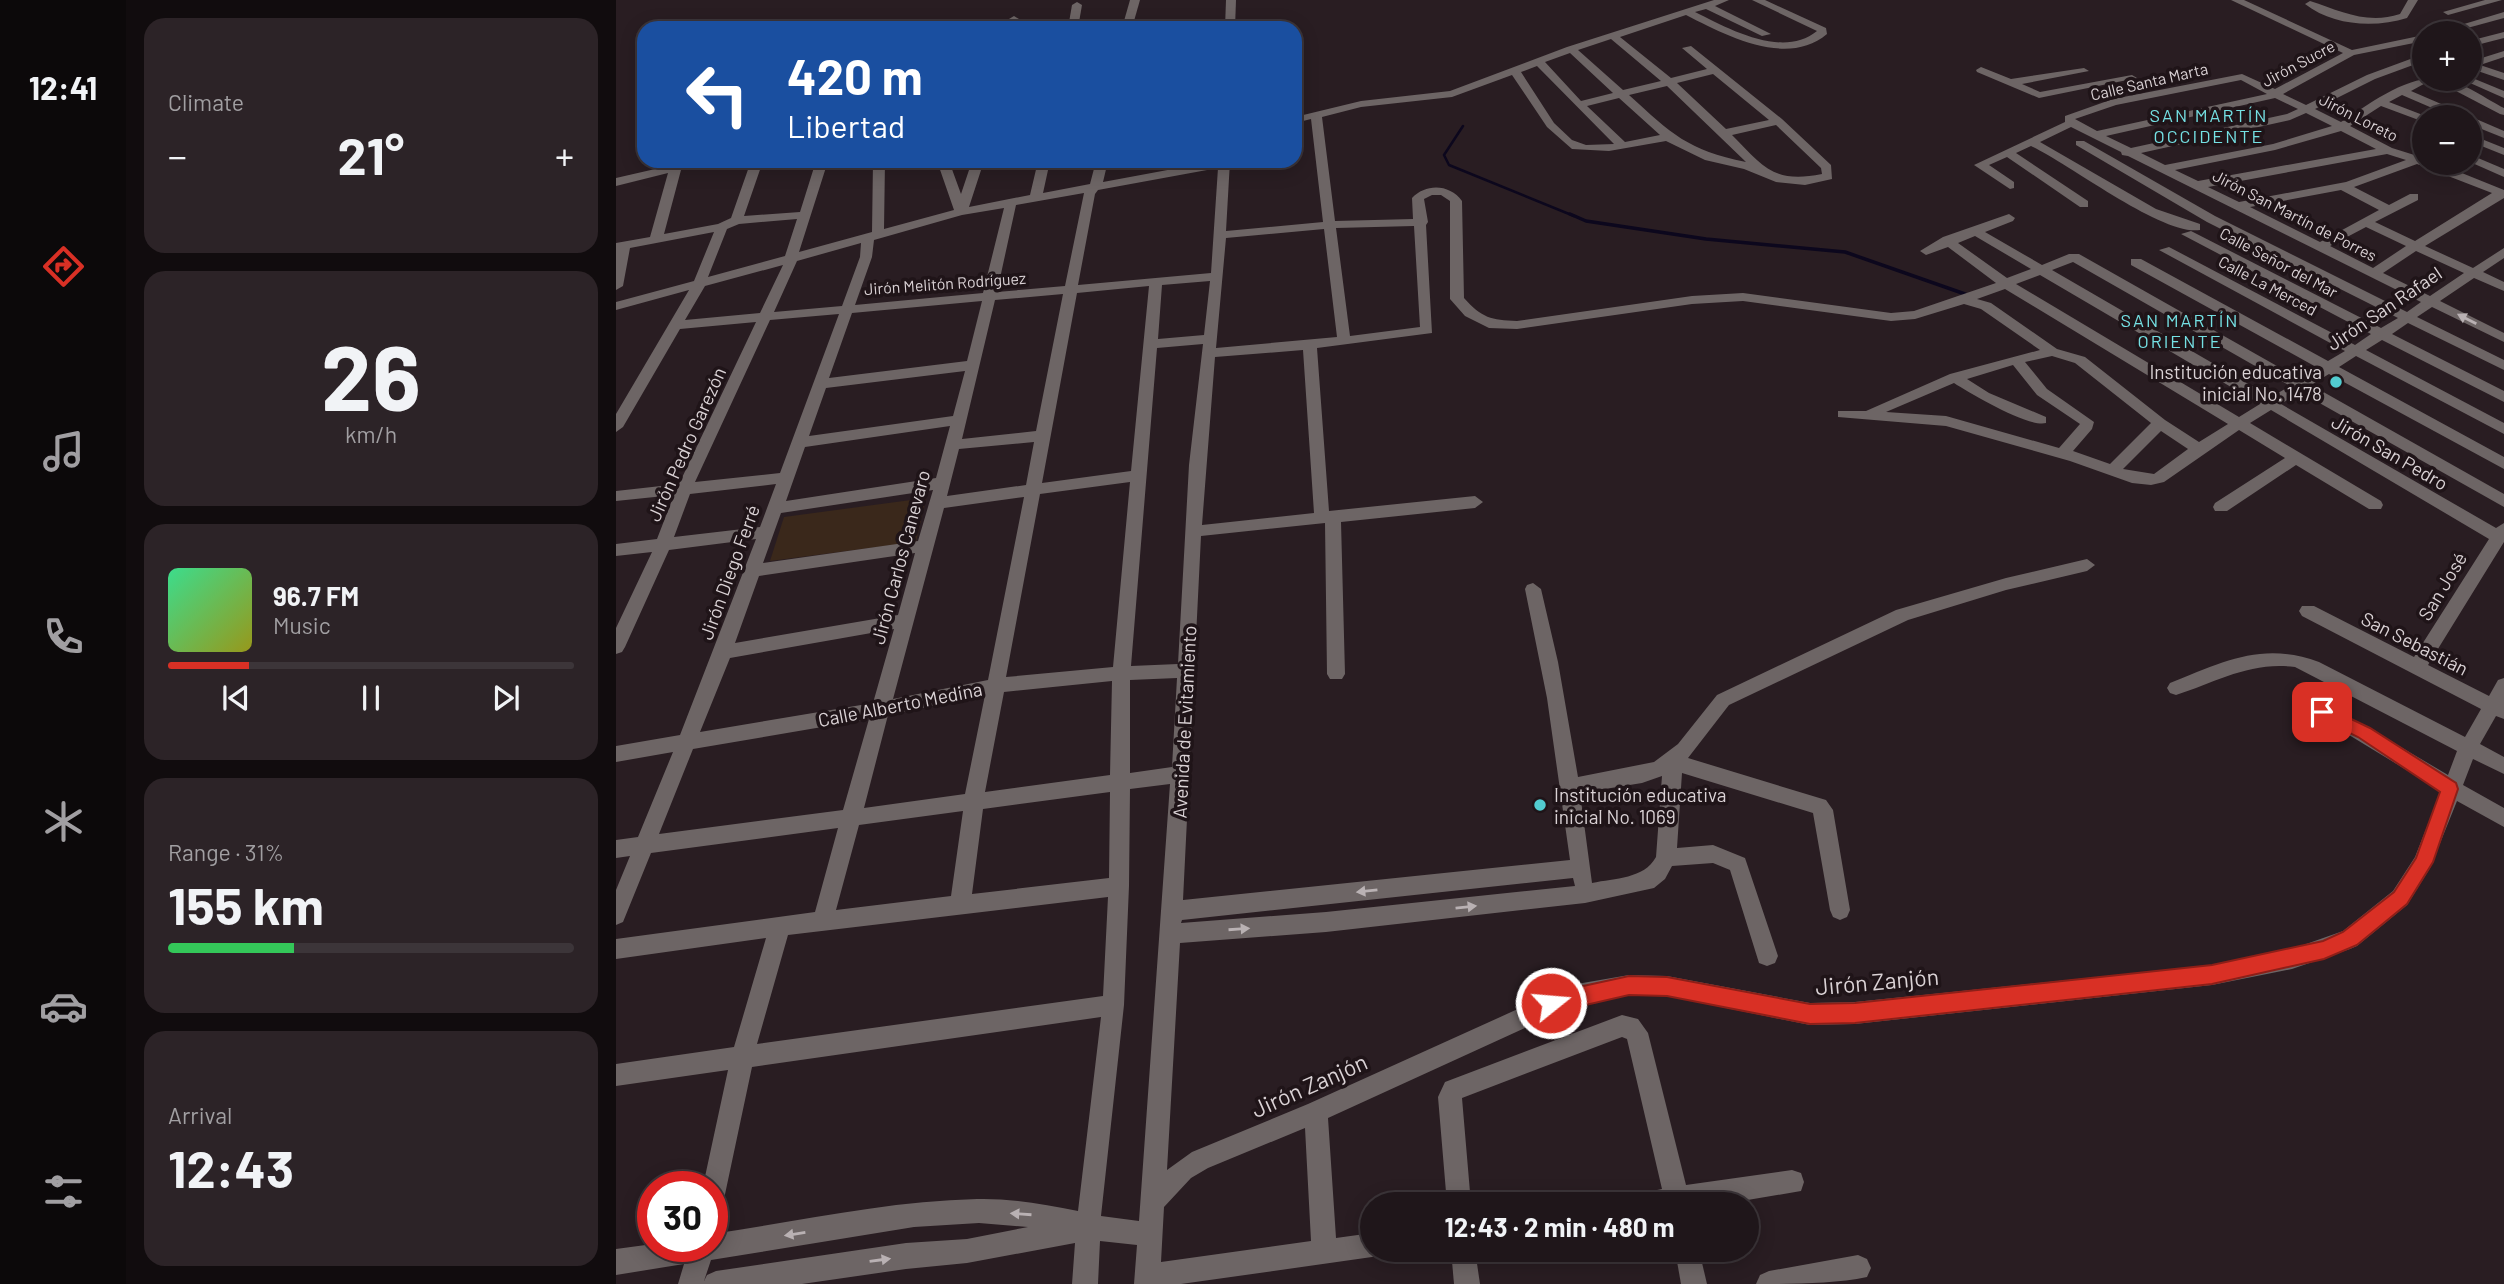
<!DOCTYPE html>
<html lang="en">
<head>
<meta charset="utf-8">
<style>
	body { margin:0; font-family:Barlow,sans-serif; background:#2c2327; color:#f1f3f6; height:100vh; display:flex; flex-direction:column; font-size:26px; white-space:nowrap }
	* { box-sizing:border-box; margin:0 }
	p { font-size:23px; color:#a19fa2 }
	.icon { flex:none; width:38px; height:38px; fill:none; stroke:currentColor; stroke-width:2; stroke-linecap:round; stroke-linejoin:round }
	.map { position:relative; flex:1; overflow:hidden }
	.panel { display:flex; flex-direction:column; gap:18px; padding:18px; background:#110c0e; width:490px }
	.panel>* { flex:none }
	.top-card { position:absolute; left:21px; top:21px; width:665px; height:147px; border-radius:21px; box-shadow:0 4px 18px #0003,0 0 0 2px #3c3539; background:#1a4fa0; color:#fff; overflow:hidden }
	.buttons { position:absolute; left:1796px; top:21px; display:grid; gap:14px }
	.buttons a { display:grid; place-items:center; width:70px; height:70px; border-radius:50%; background:#1f161a; box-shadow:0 4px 18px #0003,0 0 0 2px #3c3539; font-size:35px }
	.speed { position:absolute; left:21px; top:1171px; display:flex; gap:14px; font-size:35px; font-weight:700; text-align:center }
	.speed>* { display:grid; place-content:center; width:91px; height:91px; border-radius:50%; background:#1f161a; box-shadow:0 4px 18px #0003,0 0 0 2px #3c3539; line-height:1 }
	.speed .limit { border:10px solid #d22; background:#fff; color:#111 }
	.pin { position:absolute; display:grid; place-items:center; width:60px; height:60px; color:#fff; margin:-30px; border-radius:14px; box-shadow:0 4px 10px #0006 }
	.me { position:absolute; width:77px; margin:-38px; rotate:73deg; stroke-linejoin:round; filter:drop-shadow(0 0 5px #0008) }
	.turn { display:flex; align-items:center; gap:24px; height:147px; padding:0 35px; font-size:32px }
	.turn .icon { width:91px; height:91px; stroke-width:2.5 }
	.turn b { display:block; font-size:49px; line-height:60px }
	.big { font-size:52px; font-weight:700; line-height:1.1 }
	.panel .tile { flex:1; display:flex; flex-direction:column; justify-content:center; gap:10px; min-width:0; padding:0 24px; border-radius:21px; background:#2c2327 }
	.panel .dial { align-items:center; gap:0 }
	.dial b { font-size:91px; line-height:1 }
	.song { display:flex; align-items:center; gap:21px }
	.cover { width:84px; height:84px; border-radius:10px; background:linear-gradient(135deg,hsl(150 70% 55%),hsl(60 70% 35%)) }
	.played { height:7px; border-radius:4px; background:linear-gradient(90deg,#d93025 20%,#3c3539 20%) }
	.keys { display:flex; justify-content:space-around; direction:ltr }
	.heat { display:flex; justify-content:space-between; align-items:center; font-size:38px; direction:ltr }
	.charge { height:10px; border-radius:5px; background:linear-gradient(90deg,#34c759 31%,#3c3539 0) }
	.trip { position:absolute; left:744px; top:1192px; width:399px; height:70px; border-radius:35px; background:#1f161a; box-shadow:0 4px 18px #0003,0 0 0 2px #3c3539; font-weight:700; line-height:70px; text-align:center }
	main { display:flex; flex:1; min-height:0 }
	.dock { display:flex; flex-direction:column; width:126px; justify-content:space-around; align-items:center; background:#0c090a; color:#a19fa2 }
	.dock .icon { width:49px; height:49px }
	.dock .on { color:#d93025 }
	.dock b { font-size:32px; color:#f1f3f6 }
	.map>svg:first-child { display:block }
	.green { fill:#3a281b }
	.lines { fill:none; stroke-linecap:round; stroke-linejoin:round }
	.stream-far1 { stroke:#0c071d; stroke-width:2.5 }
	.stream { stroke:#0c071d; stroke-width:3.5 }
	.minor { fill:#6d6565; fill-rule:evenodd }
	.oneway { fill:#b9b1b3 }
	.route { fill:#d93025; stroke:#8d1f18; stroke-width:2 }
	.poi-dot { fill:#52ccd0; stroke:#1f1418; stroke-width:2.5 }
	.labels { text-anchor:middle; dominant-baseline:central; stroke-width:7; stroke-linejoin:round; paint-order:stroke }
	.far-street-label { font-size:16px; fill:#dad2d5; stroke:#1f1418 }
	.far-neighbourhood-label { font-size:18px; letter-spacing:2px; fill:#75e1e4; stroke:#1f1418 }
	.street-label { font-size:19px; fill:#dad2d5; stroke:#1f1418 }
	.poi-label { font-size:19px; fill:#dad2d5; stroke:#1f1418; text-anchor:end }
	.near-street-label { font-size:23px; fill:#dad2d5; stroke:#1f1418 }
</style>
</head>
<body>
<main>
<nav class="dock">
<b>12:41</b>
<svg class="icon on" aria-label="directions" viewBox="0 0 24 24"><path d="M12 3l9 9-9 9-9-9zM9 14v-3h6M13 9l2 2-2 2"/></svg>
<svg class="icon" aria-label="music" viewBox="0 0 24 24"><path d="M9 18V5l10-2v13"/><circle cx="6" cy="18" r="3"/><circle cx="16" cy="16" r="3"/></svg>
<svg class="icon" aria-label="phone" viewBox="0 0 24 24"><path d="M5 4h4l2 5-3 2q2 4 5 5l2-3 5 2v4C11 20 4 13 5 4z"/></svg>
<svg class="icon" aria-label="climate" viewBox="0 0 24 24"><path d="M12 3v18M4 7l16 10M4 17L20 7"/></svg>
<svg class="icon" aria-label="car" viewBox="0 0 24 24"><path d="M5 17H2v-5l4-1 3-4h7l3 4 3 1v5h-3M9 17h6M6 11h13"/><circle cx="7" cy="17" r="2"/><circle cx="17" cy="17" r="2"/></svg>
<svg class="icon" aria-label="filters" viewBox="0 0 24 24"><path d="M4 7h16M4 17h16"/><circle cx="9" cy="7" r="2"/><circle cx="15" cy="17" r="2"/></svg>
</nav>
<section class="panel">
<div class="tile"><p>Climate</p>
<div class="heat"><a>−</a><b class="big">21°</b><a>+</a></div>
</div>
<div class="tile dial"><b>26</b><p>km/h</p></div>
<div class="tile">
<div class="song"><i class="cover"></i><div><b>96.7 FM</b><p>Music</p></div></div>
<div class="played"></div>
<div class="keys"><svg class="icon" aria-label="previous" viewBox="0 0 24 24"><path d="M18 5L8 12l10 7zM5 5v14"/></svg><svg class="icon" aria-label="pause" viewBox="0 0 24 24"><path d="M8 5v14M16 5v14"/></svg><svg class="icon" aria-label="next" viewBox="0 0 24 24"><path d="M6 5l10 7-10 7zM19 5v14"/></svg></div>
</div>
<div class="tile"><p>Range · 31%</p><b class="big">155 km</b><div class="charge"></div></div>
<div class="tile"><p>Arrival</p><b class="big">12:43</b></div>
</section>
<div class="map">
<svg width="1888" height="1284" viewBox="0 0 1888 1284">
	<rect width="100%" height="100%" fill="#291d22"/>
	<polygon class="green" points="310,498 300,542 154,561 168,517"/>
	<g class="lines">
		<polyline class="stream-far1" points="847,126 828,155 833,165 958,216"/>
		<polyline class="stream" points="954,214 970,221 1090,239 1229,252 1349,294"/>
		<g class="minor">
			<polygon points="514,0 524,0 516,28 506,28"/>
			<polygon points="610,0 620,0 619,28 609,28"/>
			<path d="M1098,0H1113L1099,6L1155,34L1146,36L1090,9L1079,12C1113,29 1167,59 1201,31L1136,0H1149L1210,28L1211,34C1171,68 1109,35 1070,15L1004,37L1055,78L1091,69L1066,48L1075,46L1166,119L1215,165L1216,179L1189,185L1160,182L1128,169L1089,160L1050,141L993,151L956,149L931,127L896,75L836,97L745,107L706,117L719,221L797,219L796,198C810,183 834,184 846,201L848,298C866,318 875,320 901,321L1076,296L1127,293L1275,313L1298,311L1380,283L1332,247L1310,255L1304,251L1327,237L1393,214L1399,218L1397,221L1369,232L1426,265L1453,254H1463L1684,379L1702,368L1515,265V259H1525L1712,361L1729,351L1543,250L1553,247L1739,345L1755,334L1565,234L1575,231L1765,328L1782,318L1591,222L1460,145V141H1468L1599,216L1791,312L1805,302L1512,156L1506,155L1505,152L1455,127L1424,142L1540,209L1584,224V230C1546,236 1454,164 1415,146L1400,153L1472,201V207H1464L1391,157L1373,165L1398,182V188L1394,189L1358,165L1449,122V116L1497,99L1626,74L1659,89L1727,53L1615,0H1628L1736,50L1808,35V41L1738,55L1667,94L1690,105L1751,75L1808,54V61L1759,79L1699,109L1725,122C1755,103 1793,73 1828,79C1845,81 1872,100 1888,108V115L1884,114L1817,79L1795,91L1888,131V138L1853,124V117H1837L1786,95L1773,102L1812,117H1808V122L1765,106L1734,126L1776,148L1808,158V163H1821L1888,190V198L1809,246L1857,268L1888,248V258L1867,272L1888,282V291L1858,278L1824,301L1888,333V342L1816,307L1801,317L1888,360V370L1792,323L1776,334L1888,391V402L1766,340L1750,350L1888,423V434L1740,356L1723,367L1888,457V469L1713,374L1695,385L1888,494V507L1684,392L1665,404L1880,528L1888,523V542L1812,665L1873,696L1882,680L1888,678V719L1880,716L1864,744L1888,757V774L1857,759L1847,785L1888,808V827L1841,801L1814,868L1791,905L1741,946L1734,949L1676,969L1596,985L1239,1024L1194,1025L1051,996L1013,995L957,1006L712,1118L720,1238L756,1233V1250H767L765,1254L756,1257L565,1284H518L521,1245L484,1241L482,1284H456L459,1243L351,1263L290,1269L186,1284H62L68,1264L0,1275V1249L37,1244V1246H96V1234C184,1221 272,1201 361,1199C395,1198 429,1205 462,1211L485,1017L136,1067L108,1199L105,1208L96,1211V1186H87L112,1070L0,1086V1064L118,1047L150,938L0,959V939L199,912L222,828L35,853L7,922L0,925V890L14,856L0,858V840L22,837L57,752L0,762V746L64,735L140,539L53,550L9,647L6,652L0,654V628L36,552L0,556V544L41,539L58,495L0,501V491L63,484L140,322L64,329L7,427L0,432V414L73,290L0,310V302L78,281L98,232L14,248L7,286L0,290V243L34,237L52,173L0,186V178L74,161H90L89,164L65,170L48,234L102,224L115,218L135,161H147L128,216L184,212L200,161H212L183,252L256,232L257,161H269L268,229L338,210L321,161H333L345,194L356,161H368L353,207L414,195L422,161H434L427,193L474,184L480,161H492L487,182L600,161H614L610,231L707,222L695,119L679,123V117L745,101L834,91L951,47ZM995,39L1045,81L1007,90L962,50ZM954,53L997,93L965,101L929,62ZM921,66L998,144L970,145L956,140L938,123L905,72ZM1097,74L1153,120L1110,129L1061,83ZM1625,80L1651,94L1481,131L1459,119L1500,105ZM1051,86L1130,162C1071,150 1056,134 1013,95ZM1003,98L1044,135L1009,142L971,106ZM1659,98L1682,109L1671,114L1515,148L1490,136ZM1690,113L1716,126L1657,144L1549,165L1525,153L1674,120ZM1160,125L1205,168L1206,174C1157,184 1147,166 1116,135ZM1725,131L1760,149L1582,181L1559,170L1659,150ZM1771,154L1790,160L1730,182L1623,202L1592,187ZM1801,164L1876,193L1799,241L1759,222L1802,200V194H1794L1773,205L1738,187ZM602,168L595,273L462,285L479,194L482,190ZM1725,190L1763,210L1704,242L1634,207ZM468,193L449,286L381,292L400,205ZM816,195H825L834,201V299L849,316L873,328L901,329L1076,304L1127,301L1275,321L1299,319L1348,304L1365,309L1424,350L1334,374L1250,411H1222V417L1330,426L1454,461L1516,483L1535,485L1548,482L1623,430L1669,458L1599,503L1597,507L1599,511H1611L1680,465L1753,509H1765L1767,505L1765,501L1634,423L1655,410L1873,539L1798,657L1698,606H1686L1683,611L1686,616L1865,709L1849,737L1703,662C1646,641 1607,662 1554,683L1551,688L1554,693L1560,695C1600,682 1635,661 1679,667L1841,751L1832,775L1746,724L1688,697L1682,699L1679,704L1682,709L1733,735L1825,791L1799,857L1777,891L1727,931L1676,949L1596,965L1239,1002L1194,1003L1051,976L1013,975L955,985L692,1104L576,1152L551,1170L564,943L710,932L969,903L1038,888L1049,879L1056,866L1097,863L1114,870L1143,963L1151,966L1159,963L1162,956L1129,858L1097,845L1061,848L1066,773L1197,813L1214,910L1217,917L1224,920L1231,917L1234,910L1217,810L1210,800L1072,758L1113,705L1292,620L1390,590L1471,571L1479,565L1471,559L1390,578L1280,610L1101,695L1062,744L1038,762L962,777L942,662L925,589L917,583L911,585L909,589L931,698L954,860L567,900L585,536L709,523L711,674L714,679H726L729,674L725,522L859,508L867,502L859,496L713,511L701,348L816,333L810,225L812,222L808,199ZM388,208L367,293L239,305L256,257L258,240L346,215ZM181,219L169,256L92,277L111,229L123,224ZM798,226L804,327L734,336L720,228ZM1750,227L1790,246L1757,268L1714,246ZM708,229L721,337L600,348L610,238ZM1359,236L1415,269L1391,278L1342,243ZM245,243L244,257L226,306L158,312L181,261ZM1800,251L1848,273L1814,296L1767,273ZM1457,262L1674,386L1655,397L1436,270ZM167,265L144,313L69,320L89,286ZM1424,275L1644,404L1623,417L1400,284ZM594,281L588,335L542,339L546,285ZM533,286L515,471L426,483L461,293ZM1389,289L1612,424L1583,442L1549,420L1469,357L1441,349L1375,303L1361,299ZM447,294L420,431L346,439L379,300ZM366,301L351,361L213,378L236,313ZM223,314L164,473L79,482L154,320ZM587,344L573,465L562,664L515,666L541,348ZM687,350L698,513L586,525L599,357ZM1436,356L1459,363L1535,423L1494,464L1457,451L1476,429L1478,422L1431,389L1409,362ZM1397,365L1421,395L1464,424L1443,448L1330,416L1270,412L1338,383C1355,394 1413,428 1430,423V417L1373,393L1351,379ZM349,371L337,416L193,436L210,388ZM334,426L320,478L170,501L189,447ZM1545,431L1572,449L1538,474L1507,469ZM418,442L410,485L331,496L343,449ZM514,482L497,667L390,677L424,494ZM160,484L144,527L58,537L74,494ZM317,490L302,541L147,563L165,513ZM408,497L372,680L277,699L328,508ZM299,553L282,615L119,643L143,576ZM278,629L257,703L84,732L114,658ZM561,678L556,767L514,773V680ZM496,681L494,775L369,792L388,692ZM369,695L349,794L248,808L272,715ZM253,719L227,810L43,834L77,749ZM1046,776L1040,857C1028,879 999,878 976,883L964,793L1026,783ZM554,784L523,1221L485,1216L508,1005L513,886L514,789ZM494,792L493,878L356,894L367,809ZM347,811L335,896L220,910L243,825ZM957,878L959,886L710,912L565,923L566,920ZM492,897L487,996L141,1044L172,935ZM689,1128L695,1241L545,1262L548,1207L575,1178L592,1168ZM363,1223L412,1227L351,1239L290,1243L100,1271L91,1275L88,1281L95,1260L298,1227Z"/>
			<path d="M1792,0H1802L1791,18C1759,28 1717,26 1689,4L1694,1C1725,11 1751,25 1784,14Z"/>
			<polygon points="1869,0 1886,0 1832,15 1827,12"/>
			<polygon points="461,2 466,5 462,28 452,28 456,5"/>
			<polygon points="1888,12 1888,18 1833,33 1818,33"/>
			<polygon points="398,16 403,19 402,28 392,28 393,19"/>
			<polygon points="1888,32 1888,38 1853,47 1853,41"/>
			<polygon points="1888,51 1888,57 1864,65 1888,73 1888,80 1853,68 1853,62"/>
			<polygon points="1365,67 1395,79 1468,68 1473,71 1406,84 1424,92 1516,75 1521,78 1423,98 1361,72 1360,70"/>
			<polygon points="1854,77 1888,91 1888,98 1845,79"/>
			<polygon points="1853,134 1888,148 1888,155 1853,141"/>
			<polygon points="1854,158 1862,158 1888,169 1888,177 1854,162"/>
			<polygon points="1006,1015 1022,1019 1032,1033 1070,1185 1176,1170 1185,1173 1188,1182 1185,1191 1108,1204 1013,1204 1016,1195 1046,1189 1011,1039 1006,1037 846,1098 855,1204 831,1204 822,1097 829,1082"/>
			<polygon points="835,1250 859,1250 864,1284 838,1284"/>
			<polygon points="1059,1250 1083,1250 1091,1284 1065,1284"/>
			<path d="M1242,1255L1251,1259L1255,1268L1251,1277C1218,1284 1175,1284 1140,1284L1144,1275L1153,1271Z"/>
		</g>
	</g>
	<defs><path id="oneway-solid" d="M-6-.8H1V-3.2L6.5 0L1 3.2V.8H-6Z" transform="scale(1.75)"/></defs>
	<g class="oneway">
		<use href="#oneway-solid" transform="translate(1851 319) rotate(-153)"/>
		<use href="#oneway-solid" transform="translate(751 891) rotate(174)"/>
		<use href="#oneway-solid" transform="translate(850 907) rotate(-6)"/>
		<use href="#oneway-solid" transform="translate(623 929) rotate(-4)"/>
		<use href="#oneway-solid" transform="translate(405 1214) rotate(-176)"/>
		<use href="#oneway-solid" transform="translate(179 1234) rotate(171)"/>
		<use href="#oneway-solid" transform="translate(264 1260) rotate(-8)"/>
	</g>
	<polygon class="route" points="1706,705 1754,728 1840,783 1842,789 1817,862 1791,904 1741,945 1708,959 1596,984 1239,1023 1194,1024 1051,996 1013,995 935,1013 928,1010 925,1003 928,996 935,993 1013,976 1051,977 1194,1004 1239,1003 1596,965 1707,941 1727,932 1778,892 1800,858 1824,792 1742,737 1701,717 1698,712"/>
	<g class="poi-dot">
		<circle cx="1720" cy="382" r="7"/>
		<circle cx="924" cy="805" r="7"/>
	</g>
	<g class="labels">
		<g class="far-street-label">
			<text transform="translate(1682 63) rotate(-28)">Jirón Sucre</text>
			<text transform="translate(1533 81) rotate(-13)">Calle Santa Marta</text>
			<text transform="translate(1743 117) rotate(27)">Jirón Loreto</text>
			<text transform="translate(1679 215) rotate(27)">Jirón San Martín de Porres</text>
			<text transform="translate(1663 262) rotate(28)">Calle Señor del Mar</text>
			<text transform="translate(329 283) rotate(-4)">Jirón Melitón Rodríguez</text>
			<text transform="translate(1652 285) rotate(28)">Calle La Merced</text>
		</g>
		<g class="far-neighbourhood-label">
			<text x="1593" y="115">SAN MARTÍN<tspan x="1593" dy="21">OCCIDENTE</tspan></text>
			<text x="1564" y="320">SAN MARTÍN<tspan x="1564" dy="21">ORIENTE</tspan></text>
		</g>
		<g class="street-label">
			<text transform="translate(1768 308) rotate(-34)">Jirón San Rafael</text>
			<text transform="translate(70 444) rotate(-66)">Jirón Pedro Garezón</text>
			<text transform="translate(1774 452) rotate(30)">Jirón San Pedro</text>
			<text transform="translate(284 557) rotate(-75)">Jirón Carlos Canevaro</text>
			<text transform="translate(113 572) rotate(-70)">Jirón Diego Ferré</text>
			<text transform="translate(1826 586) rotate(-59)">San José</text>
			<text transform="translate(1799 643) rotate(27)">San Sebastián</text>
			<text transform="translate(284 704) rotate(-11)">Calle Alberto Medina</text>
			<text transform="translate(568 722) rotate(-87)">Avenida de Evitamiento</text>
		</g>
		<g class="poi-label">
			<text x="1706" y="371">Institución educativa<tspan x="1706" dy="22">inicial No. 1478</tspan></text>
			<text x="938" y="794" text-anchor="start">Institución educativa<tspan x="938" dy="22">inicial No. 1069</tspan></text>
		</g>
		<g class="near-street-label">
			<text transform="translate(1261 981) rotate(-5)">Jirón Zanjón</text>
			<text transform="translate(693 1085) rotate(-24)">Jirón Zanjón</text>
		</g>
	</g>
</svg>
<div class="buttons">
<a>+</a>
<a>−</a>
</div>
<div class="speed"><div class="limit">30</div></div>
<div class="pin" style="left:1706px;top:712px;background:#d93025"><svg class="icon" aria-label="arrive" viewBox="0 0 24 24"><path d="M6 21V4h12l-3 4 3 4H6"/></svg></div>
<svg class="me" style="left:935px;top:1003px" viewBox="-20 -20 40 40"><circle r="17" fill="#d93025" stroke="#fff" stroke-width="3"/><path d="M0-11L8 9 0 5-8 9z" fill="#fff"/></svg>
<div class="trip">12:43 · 2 min · 480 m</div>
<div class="top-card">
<div class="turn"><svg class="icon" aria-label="left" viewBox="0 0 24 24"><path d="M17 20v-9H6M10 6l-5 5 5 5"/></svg><div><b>420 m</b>Libertad</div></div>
</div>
</div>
</main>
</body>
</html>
